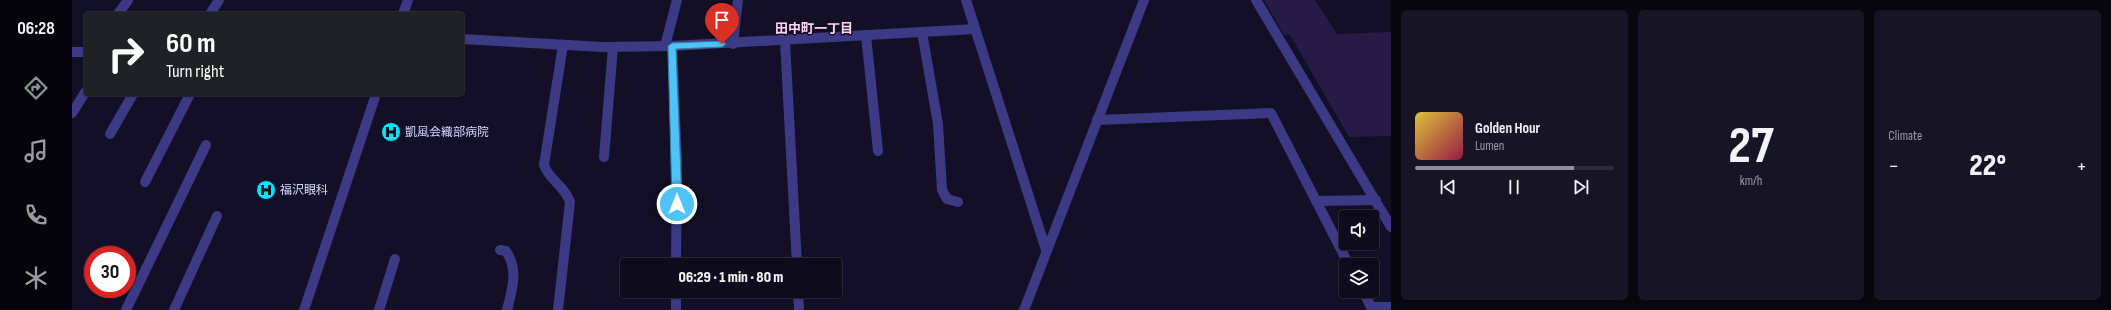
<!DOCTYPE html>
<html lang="en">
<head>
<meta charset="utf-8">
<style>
	body { margin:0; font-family:"Sofia Sans Condensed","Noto Sans JP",sans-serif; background:#171425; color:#f1f3f6; height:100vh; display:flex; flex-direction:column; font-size:15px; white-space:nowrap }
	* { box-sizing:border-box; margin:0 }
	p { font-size:13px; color:#9b9ba3 }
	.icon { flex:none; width:22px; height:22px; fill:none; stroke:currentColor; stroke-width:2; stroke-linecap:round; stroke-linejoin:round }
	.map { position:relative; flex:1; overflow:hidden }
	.sheet { display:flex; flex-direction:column; gap:10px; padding:10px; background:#08060f; width:720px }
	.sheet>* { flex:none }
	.top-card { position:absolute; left:12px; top:12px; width:380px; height:84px; border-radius:4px; box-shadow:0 1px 3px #0004,0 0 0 1px #2e2b3b; background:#202124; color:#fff; overflow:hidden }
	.controls { position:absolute; left:1267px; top:210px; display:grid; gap:8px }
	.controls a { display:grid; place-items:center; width:40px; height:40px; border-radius:4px; background:#0e0b1c; box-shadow:0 1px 3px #0004,0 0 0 1px #2e2b3b; font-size:20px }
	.speed { position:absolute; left:12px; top:246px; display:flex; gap:8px; font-size:20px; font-weight:700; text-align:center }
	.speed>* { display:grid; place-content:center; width:52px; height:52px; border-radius:50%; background:#0e0b1c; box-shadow:0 1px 3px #0004,0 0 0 1px #2e2b3b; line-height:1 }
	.speed .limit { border:6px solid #d22; background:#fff; color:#111 }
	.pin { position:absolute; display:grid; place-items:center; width:34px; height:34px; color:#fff; margin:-41px -17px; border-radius:50% 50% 50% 0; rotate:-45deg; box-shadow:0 0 4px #0007 }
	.pin .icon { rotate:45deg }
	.me { position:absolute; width:44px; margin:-22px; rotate:0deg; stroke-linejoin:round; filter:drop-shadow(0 0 3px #0008) }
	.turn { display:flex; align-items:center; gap:14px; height:84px; padding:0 16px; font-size:18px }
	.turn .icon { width:52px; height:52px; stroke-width:2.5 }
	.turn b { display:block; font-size:28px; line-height:34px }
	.big { font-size:30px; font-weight:800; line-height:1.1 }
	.sheet .card { flex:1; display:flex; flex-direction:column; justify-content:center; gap:6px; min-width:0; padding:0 14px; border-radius:6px; background:#171425 }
	.sheet .dial { align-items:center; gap:0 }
	.dial b { font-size:52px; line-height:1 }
	.song { display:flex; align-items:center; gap:12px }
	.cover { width:48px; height:48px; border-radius:6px; background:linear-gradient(135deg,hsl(50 70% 55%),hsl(340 70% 35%)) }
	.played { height:4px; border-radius:2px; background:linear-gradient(90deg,#8c9099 80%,#2e2b3b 80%) }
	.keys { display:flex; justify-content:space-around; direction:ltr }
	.heat { display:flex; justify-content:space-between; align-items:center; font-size:22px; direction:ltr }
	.sheet .tiles { flex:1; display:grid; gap:10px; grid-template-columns:repeat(3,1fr) }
	.trip { position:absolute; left:548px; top:258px; width:222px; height:40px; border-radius:4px; background:#0e0b1c; box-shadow:0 1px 3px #0004,0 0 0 1px #2e2b3b; font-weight:800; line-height:40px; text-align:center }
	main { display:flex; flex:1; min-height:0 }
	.tab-bar { display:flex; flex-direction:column; width:72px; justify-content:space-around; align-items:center; background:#06040b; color:#9b9ba3 }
	.tab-bar .icon { width:28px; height:28px }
	.tab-bar .current { color:#8c9099 }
	.tab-bar b { font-size:18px; color:#f1f3f6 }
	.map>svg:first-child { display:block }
	.building { fill:#241b47 }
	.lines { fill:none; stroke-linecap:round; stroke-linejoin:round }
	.minor { stroke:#3d3a85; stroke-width:10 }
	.route { fill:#4fc3f7; stroke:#337fa1 }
	.labels { text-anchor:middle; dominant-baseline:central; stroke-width:3; stroke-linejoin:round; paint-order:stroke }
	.poi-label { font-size:12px; fill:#d9d4ff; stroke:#130f26; text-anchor:start }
	.neighbourhood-label { font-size:13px; font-weight:bold; fill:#ffd6f0; stroke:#130f26 }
</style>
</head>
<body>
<main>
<nav class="tab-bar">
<b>06:28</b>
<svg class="icon current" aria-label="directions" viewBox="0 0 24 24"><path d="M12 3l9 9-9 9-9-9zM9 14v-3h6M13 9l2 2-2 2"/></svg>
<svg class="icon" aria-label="music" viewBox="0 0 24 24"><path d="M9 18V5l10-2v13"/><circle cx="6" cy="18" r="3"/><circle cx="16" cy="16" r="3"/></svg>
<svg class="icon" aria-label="phone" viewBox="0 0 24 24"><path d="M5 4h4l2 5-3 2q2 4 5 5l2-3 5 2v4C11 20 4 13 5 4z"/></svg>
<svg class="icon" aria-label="climate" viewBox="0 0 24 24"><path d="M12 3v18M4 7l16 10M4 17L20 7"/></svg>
</nav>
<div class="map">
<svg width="1319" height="310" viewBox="0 0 1319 310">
	<rect width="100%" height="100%" fill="#130f26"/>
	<polygon class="building" points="1192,0 1243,0 1265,34 1319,32 1319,136 1277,137 1218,35 1212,35"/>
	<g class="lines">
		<g class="minor">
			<polyline points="894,0 974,250"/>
			<polyline points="1184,0 1319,227"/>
			<polyline points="46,14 56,0"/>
			<polyline points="138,14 147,0"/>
			<polyline points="331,14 336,0"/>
			<polyline points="850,32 866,124 870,190 875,199 886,202"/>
			<polyline points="794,35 806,151"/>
			<polyline points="390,39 530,47 600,46 903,29"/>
			<polyline points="713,41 725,265"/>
			<polyline points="661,44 666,0"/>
			<polyline points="593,46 605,0"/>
			<polyline points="600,46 605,161 604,265"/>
			<polyline points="0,52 14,52"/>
			<polyline points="0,113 14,91"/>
			<polyline points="1025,120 1199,113 1277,265"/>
			<polyline points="38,134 61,94"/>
			<polyline points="532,157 541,47"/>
			<polyline points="73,182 118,94"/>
			<polyline points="1244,201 1304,200"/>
			<path d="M428,250L434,251C447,270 440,290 435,310"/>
			<polyline points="604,291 604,310"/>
			<polyline points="726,291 727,310"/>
			<polyline points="1291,291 1299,307 1319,307"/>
			<polyline points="54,310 134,145"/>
			<polyline points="102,310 145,216"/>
			<polyline points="232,310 304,94"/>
			<polyline points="307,310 323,259"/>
			<path d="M486,310L498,202C493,186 477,180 472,165L491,45"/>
			<polyline points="952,310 1072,0"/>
		</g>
	</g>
	<polygon class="route" points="650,41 654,44 650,47 604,49 610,204 605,208 600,204 596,46 600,43"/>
	<defs>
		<g id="hospital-disc" transform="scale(1)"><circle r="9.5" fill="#00e5ff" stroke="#130f26"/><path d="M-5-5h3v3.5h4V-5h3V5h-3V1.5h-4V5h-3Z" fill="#111"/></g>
	</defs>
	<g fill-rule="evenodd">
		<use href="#hospital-disc" x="319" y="132"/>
		<use href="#hospital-disc" x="194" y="190"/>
	</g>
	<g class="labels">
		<g class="poi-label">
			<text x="333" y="132">凱風会織部病院</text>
			<text x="208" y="190">福沢眼科</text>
		</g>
		<g class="neighbourhood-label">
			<text x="742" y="29">田中町一丁目</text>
		</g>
	</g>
</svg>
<div class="controls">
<a><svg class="icon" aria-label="sound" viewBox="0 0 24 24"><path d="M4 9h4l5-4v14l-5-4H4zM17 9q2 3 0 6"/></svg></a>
<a><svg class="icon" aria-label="layers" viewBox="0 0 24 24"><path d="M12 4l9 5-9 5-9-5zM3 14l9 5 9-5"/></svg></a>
</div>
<div class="speed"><div class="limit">30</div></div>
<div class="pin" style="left:650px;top:44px;background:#d93025"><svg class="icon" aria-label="arrive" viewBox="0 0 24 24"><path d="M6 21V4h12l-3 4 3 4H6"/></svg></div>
<svg class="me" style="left:605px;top:204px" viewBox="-20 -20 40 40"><circle r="17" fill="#4fc3f7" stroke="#fff" stroke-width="3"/><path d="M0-11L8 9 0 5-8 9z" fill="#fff"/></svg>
<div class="trip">06:29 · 1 min · 80 m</div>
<div class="top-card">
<div class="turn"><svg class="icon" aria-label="right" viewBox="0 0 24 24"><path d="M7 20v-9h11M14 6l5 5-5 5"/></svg><div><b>60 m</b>Turn right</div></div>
</div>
</div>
<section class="sheet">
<div class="tiles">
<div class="card">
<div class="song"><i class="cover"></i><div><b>Golden Hour</b><p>Lumen</p></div></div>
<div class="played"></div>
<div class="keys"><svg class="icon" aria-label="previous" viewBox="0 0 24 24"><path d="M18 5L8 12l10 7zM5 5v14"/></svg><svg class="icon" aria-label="pause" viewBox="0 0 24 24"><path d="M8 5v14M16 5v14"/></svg><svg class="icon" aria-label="next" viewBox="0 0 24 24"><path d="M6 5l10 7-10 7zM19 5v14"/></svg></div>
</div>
<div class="card dial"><b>27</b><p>km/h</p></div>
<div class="card"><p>Climate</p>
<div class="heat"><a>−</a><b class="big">22°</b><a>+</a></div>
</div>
</div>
</section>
</main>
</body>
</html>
